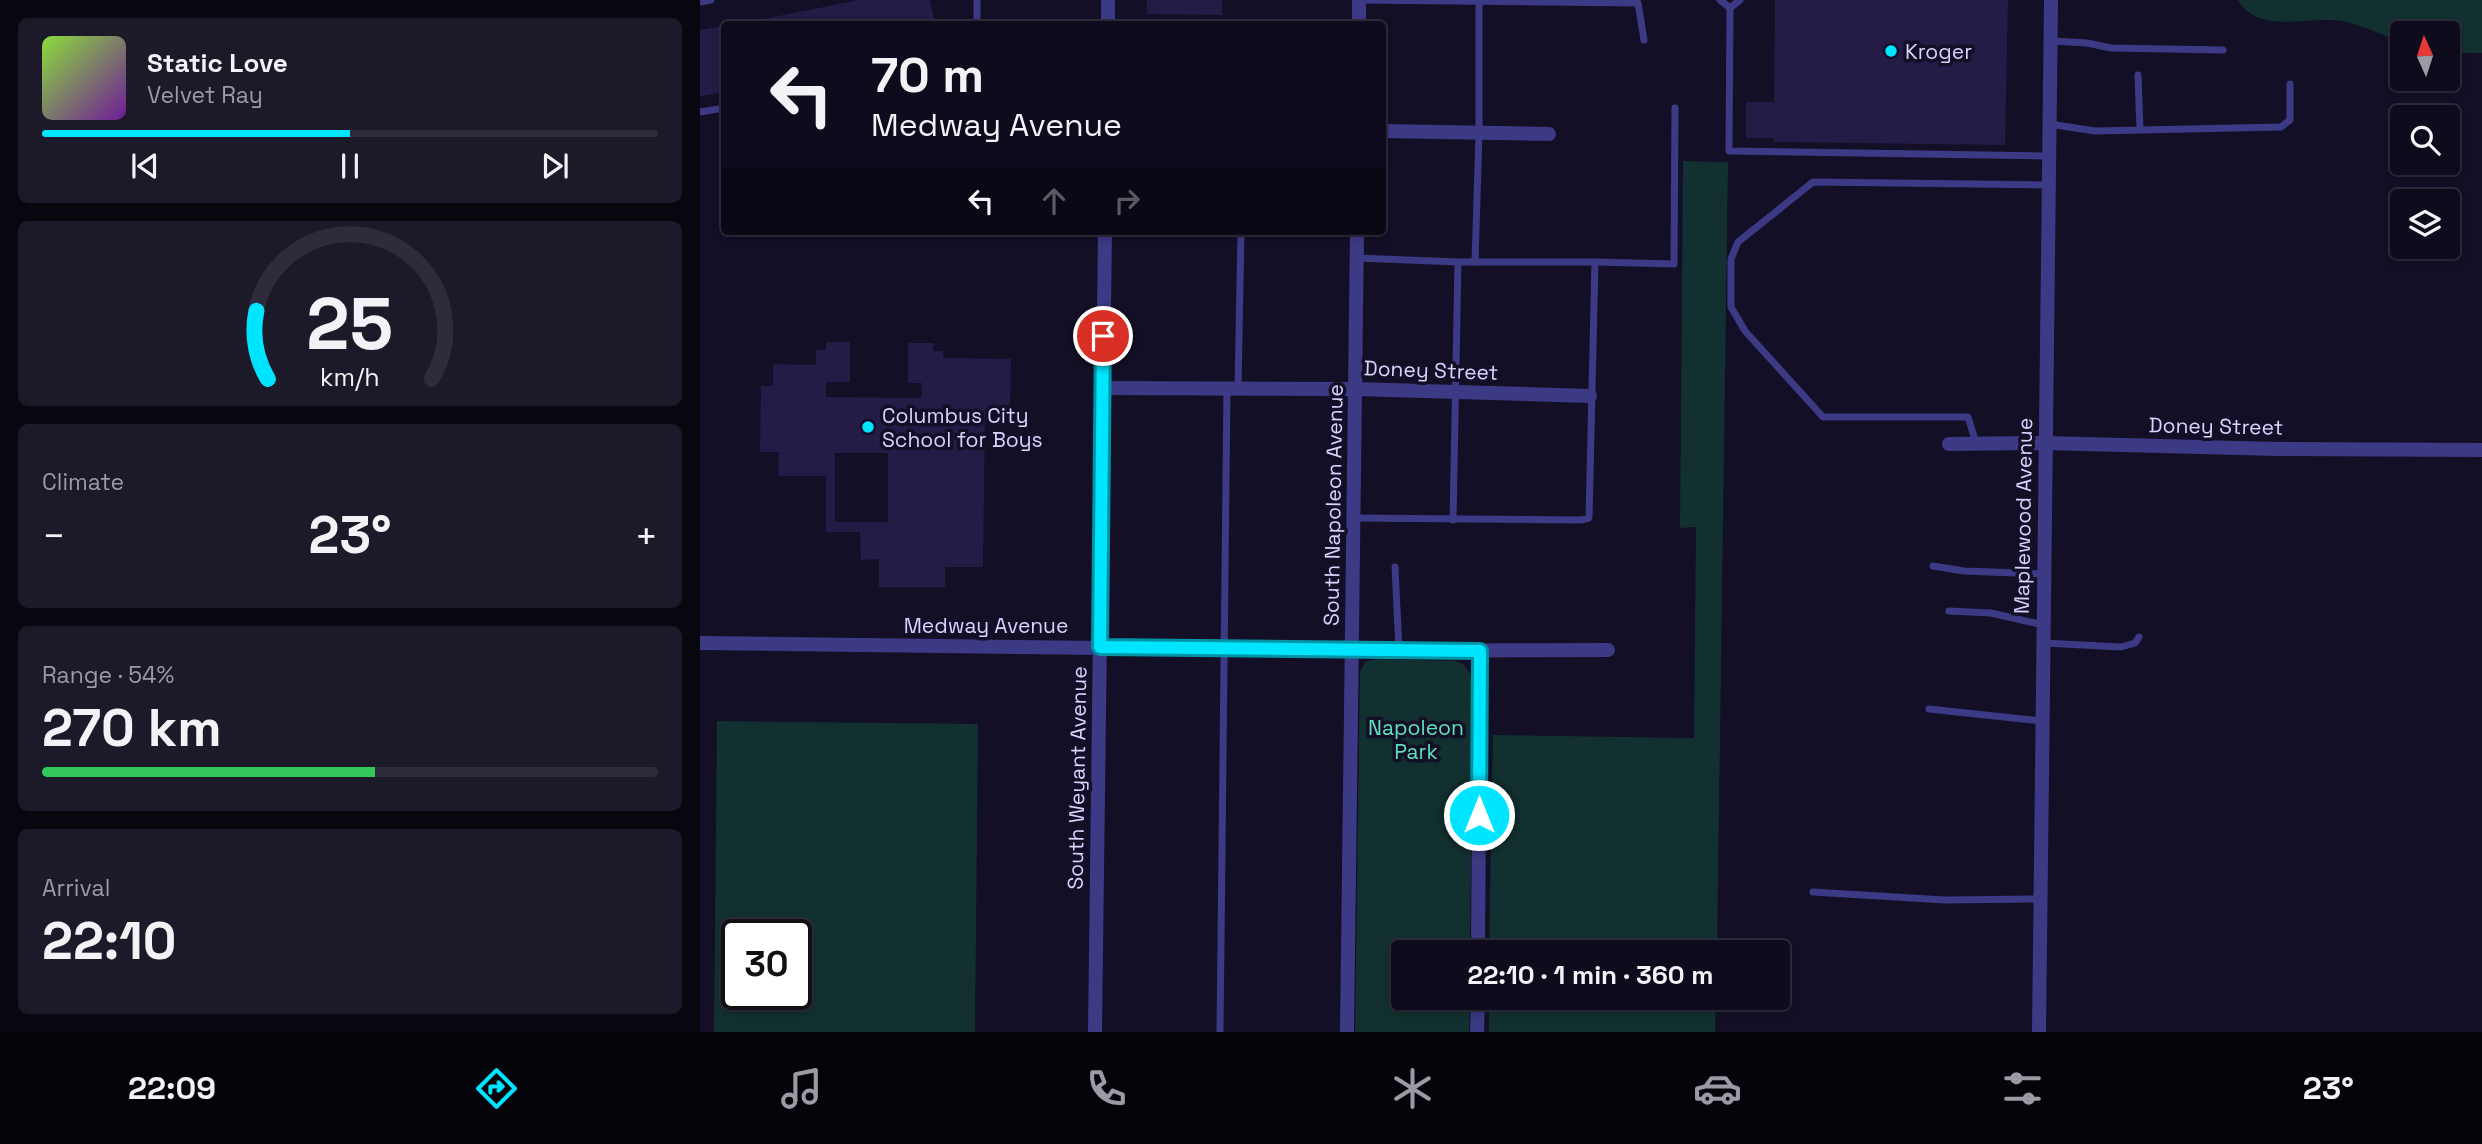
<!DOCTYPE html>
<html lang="en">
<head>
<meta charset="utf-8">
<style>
	body { margin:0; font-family:"Space Grotesk",sans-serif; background:#1c1929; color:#f1f3f6; height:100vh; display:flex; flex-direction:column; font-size:26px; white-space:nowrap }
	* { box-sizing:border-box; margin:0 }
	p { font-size:23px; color:#9b9ba3 }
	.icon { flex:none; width:38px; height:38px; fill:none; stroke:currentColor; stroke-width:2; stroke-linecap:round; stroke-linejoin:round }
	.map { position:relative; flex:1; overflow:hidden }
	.details { display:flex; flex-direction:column; gap:18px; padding:18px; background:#08060f; width:700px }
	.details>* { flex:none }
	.hud { position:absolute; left:21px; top:21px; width:665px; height:214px; border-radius:7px; box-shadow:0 4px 10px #0003,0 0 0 2px #2e2b3b; background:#0e0b1c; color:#f1f3f6; overflow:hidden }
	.needle { width:46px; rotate:357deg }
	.fabs { position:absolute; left:1690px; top:21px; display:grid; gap:14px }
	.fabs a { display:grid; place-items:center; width:70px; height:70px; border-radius:7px; background:#0e0b1c; box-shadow:0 4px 10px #0003,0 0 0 2px #2e2b3b; font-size:35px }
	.speed { position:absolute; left:21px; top:919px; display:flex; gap:14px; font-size:35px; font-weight:700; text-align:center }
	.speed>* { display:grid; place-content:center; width:91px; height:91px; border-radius:50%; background:#0e0b1c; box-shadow:0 4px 10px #0003,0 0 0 2px #2e2b3b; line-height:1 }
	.speed .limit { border:4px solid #111; border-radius:10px; background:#fff; color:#111 }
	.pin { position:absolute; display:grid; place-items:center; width:60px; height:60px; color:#fff; margin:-30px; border:4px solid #fff; border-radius:50%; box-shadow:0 2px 7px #0007 }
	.me { position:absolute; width:77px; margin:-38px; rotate:0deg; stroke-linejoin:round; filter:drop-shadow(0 0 5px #0008) }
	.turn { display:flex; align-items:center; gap:24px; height:147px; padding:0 35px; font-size:32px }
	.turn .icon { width:91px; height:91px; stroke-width:2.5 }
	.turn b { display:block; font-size:49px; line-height:60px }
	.lanes { display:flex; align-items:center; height:66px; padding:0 35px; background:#0003; justify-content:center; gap:35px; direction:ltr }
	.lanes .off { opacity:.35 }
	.big { font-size:52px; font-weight:600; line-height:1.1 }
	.details .tile { flex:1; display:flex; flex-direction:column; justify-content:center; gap:10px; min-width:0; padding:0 24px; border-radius:10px; background:#1c1929 }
	.details .dial { align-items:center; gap:0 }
	.dial svg { height:182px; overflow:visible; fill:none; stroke:#2e2b3b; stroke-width:7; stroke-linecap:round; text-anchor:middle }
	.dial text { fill:#f1f3f6; stroke:none }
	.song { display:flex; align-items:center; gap:21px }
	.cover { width:84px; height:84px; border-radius:10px; background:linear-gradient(135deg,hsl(90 70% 55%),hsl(280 70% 35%)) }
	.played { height:7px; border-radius:4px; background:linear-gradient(90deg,#00e5ff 50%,#2e2b3b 50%) }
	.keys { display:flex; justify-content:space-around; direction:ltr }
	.heat { display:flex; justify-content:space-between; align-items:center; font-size:38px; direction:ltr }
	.charge { height:10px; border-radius:5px; background:linear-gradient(90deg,#34c759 54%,#2e2b3b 0) }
	.trip { position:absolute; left:691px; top:940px; width:399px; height:70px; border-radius:7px; background:#0e0b1c; box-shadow:0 4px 10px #0003,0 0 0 2px #2e2b3b; font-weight:600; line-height:70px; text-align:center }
	.tabs { display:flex; height:112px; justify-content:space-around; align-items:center; background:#06040b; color:#9b9ba3 }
	.tabs .icon { width:49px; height:49px }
	.tabs .selected { color:#00e5ff }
	.tabs b { font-size:32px; color:#f1f3f6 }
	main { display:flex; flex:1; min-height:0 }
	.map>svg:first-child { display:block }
	.green { fill:#12302f; fill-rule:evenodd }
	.building { fill:#241b47; fill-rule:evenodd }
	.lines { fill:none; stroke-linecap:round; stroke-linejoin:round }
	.service { stroke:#3d3a85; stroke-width:7 }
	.minor { stroke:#3d3a85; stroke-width:14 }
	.route-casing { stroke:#0095a6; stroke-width:18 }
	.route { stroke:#00e5ff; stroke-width:12 }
	.poi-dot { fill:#00e5ff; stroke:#130f26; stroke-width:2.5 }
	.labels { text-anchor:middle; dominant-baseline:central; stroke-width:7; stroke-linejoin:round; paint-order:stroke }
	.poi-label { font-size:21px; fill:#d9d4ff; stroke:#130f26; text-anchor:start }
	.street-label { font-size:21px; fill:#d9d4ff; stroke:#130f26 }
	.park-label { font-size:21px; fill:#5fe0c0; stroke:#130f26 }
</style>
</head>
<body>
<main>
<section class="details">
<div class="tile">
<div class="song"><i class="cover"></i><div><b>Static Love</b><p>Velvet Ray</p></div></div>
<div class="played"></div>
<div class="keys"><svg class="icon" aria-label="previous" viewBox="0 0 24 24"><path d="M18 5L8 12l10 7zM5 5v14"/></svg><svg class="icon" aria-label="pause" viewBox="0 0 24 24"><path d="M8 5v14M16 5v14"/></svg><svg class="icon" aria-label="next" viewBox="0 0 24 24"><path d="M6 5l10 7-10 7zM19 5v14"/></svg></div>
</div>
<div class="tile dial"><svg viewBox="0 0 100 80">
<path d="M14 69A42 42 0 1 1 86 69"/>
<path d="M14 69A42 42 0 0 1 9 39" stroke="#00e5ff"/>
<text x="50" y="56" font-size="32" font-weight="700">25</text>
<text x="50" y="72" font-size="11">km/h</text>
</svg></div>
<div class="tile"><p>Climate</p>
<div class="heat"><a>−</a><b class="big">23°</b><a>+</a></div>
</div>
<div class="tile"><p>Range · 54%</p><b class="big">270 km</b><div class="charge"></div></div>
<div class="tile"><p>Arrival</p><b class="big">22:10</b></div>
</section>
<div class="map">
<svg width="1782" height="1032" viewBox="0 0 1782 1032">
	<rect width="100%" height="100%" fill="#130f26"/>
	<g class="green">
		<path d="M1538,0H1782V53H1748V33H1703V44C1683,35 1663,25 1641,21C1608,16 1558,35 1538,0Z"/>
		<polygon points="983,161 1028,162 1017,952 789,952 793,735 994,738 996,527 980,528"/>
		<polygon points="675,659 755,661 764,665 773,678 770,952 704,952 704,998 770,998 769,1032 655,1032 660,672 665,662"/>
		<path d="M17,721L278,724L275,1032H14ZM96,934V994H37V934Z"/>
		<polygon points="789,998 1016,998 1015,1032 789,1032"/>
	</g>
	<g class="building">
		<polygon points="159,0 230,0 235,24 38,24"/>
		<polygon points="447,0 522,0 522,15 447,14"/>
		<polygon points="1075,0 1308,0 1305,145 1074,142 1074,138 1046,138 1046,102 1074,102"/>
		<polygon points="24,26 24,96 21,97 20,93 0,96 0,30"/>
		<path d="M126,342H150V382H126V397L221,398L222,383H208V343H234L233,351H243V358L311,359L310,410H285L283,567H245V587H179V559L161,560L160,532H126V476H78L79,452H60L61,386H73V364L116,365V350H126ZM135,453H188V522H135Z"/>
	</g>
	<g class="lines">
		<g class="service">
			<polyline points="659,0 938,3 944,40"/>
			<polyline points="1020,0 1030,8"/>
			<polyline points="1040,0 1030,8 1029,151 1348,156"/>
			<polyline points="0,2 11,0"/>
			<polyline points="277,24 277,0"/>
			<polyline points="1351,41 1387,43 1411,48 1523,50"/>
			<polyline points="1438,75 1440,130"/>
			<polyline points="0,112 24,108"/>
			<polyline points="1349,124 1395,131 1581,127 1590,120 1590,84"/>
			<polyline points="775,262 779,133 779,2"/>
			<polyline points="895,262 974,264 975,108"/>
			<polyline points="538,388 541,231"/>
			<polyline points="1276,443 1268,417 1123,417 1045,331 1031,307 1031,259 1038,242 1113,182 1348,185"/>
			<polyline points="654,518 881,520 889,518 895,262 758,262 657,258"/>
			<polyline points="753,520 758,262"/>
			<polyline points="1233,566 1264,571 1344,574"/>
			<polyline points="695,567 699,651"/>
			<polyline points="1249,611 1291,613 1343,625"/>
			<polyline points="1344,643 1421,647 1435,643 1439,637"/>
			<polyline points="1229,709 1342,721"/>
			<polyline points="1113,892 1245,900 1340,899"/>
			<polyline points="520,1032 527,389"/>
		</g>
		<g class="minor">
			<polyline points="408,24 408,0"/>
			<polyline points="659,24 659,0"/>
			<polyline points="682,131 849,134"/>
			<polyline points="402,388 655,389 890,396"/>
			<polyline points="1249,444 1345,443 1578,449 1782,450"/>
			<polyline points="0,643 652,651 908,650"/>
			<polyline points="778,952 780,651"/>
			<polyline points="395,1032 405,231"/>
			<polyline points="647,1032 657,231"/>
			<polyline points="777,1032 778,998"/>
			<polyline points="1339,1032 1351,0"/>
		</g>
	</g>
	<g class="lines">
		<g class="route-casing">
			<polyline id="route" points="403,336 400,647 780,651 779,815"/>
		</g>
		<use href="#route" class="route"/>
	</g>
	<g class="poi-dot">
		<circle cx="1191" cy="51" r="7"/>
		<circle cx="168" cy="427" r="7"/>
	</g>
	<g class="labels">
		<g class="poi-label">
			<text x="1205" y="51">Kroger</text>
			<text x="182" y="415">Columbus City<tspan x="182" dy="24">School for Boys</tspan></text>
		</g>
		<g class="street-label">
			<text transform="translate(731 370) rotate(2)">Doney Street</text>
			<text transform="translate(1516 426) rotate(1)">Doney Street</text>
			<text transform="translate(633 505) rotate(-89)">South Napoleon Avenue</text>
			<text transform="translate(1323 516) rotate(-89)">Maplewood Avenue</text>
			<text x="286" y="625">Medway Avenue</text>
			<text transform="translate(377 778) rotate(-89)">South Weyant Avenue</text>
		</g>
		<g class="park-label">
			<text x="716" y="727">Napoleon<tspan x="716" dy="24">Park</tspan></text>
		</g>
	</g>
</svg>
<div class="fabs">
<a><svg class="needle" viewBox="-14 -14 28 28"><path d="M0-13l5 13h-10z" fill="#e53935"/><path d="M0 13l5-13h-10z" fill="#9b9ba3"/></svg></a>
<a><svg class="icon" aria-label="search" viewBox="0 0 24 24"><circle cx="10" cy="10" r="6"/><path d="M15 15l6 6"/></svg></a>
<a><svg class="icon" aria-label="layers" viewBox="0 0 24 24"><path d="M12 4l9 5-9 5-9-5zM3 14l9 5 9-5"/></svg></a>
</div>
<div class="speed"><div class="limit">30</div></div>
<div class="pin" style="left:403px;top:336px;background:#d93025"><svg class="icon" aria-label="arrive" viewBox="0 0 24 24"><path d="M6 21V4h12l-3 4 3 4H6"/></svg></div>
<svg class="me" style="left:779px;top:815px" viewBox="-20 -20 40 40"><circle r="17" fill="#00e5ff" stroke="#fff" stroke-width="3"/><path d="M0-11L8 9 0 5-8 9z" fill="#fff"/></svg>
<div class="trip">22:10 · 1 min · 360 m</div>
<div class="hud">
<div class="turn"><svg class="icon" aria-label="left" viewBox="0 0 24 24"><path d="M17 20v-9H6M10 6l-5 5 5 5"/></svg><div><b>70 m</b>Medway Avenue</div></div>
<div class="lanes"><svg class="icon" aria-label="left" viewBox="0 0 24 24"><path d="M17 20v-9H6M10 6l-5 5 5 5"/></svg><svg class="icon off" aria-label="ahead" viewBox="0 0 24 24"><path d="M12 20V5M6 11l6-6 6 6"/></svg><svg class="icon off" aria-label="right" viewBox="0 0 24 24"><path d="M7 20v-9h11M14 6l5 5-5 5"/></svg></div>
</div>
</div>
</main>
<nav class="tabs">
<b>22:09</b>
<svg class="icon selected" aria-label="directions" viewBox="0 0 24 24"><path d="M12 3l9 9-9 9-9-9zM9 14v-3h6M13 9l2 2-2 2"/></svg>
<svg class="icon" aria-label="music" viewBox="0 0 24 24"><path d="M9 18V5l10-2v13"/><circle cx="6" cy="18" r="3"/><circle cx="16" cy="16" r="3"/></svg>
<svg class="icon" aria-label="phone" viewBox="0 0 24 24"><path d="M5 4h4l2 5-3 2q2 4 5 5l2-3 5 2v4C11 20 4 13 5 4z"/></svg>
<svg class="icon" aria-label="climate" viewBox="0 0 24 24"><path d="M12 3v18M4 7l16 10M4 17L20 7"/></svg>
<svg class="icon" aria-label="car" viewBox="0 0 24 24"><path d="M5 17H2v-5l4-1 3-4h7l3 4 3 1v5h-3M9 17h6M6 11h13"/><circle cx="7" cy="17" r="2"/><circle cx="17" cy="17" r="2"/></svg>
<svg class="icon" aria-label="filters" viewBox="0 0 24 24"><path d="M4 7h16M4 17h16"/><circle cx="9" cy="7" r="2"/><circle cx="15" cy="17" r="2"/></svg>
<b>23°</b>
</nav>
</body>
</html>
